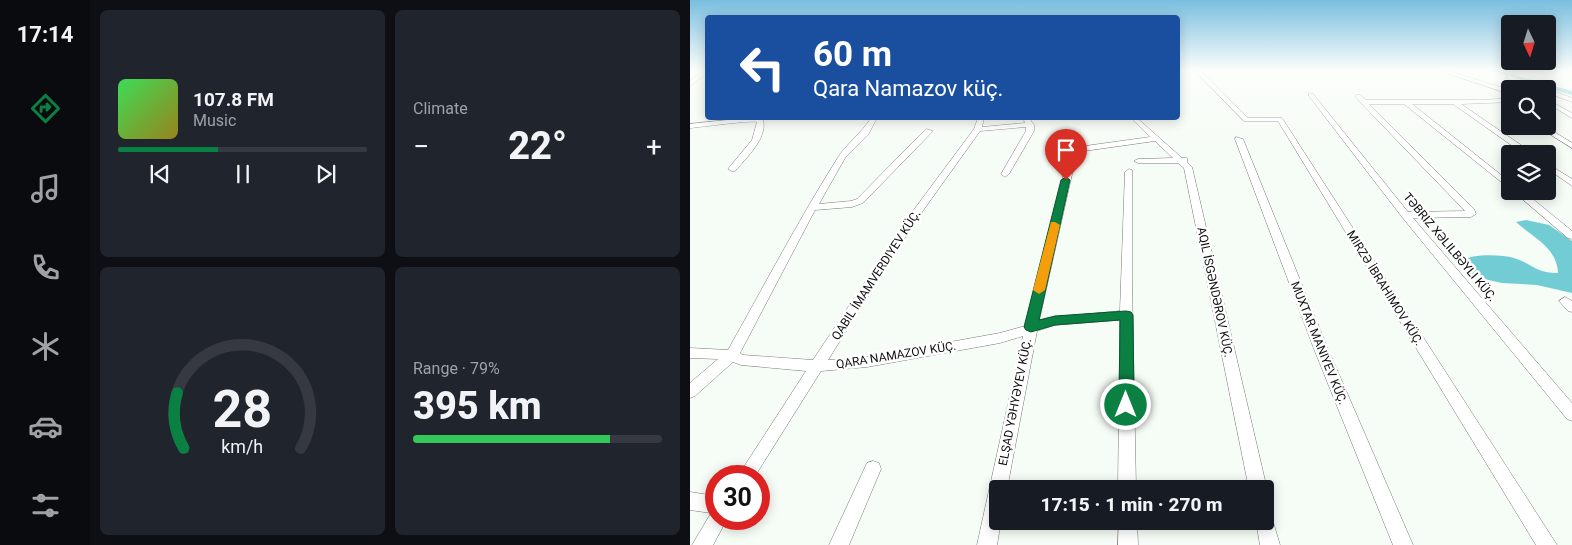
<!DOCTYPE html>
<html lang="en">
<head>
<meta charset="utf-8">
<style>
	body { margin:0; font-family:Roboto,sans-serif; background:#20242c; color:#f1f3f6; height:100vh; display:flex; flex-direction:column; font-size:19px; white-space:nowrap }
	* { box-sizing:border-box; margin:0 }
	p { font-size:16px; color:#9ea1a6 }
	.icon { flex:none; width:28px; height:28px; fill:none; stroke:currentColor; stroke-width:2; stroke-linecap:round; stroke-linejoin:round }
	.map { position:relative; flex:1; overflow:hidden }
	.details { display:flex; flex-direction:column; gap:10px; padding:10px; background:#0d0f14; width:600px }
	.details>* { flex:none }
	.top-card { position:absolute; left:15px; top:15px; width:475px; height:105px; border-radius:5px; box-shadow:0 2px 12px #0003; background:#1a4fa0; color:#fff; overflow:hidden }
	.needle { width:32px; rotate:176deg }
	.buttons { position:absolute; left:811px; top:15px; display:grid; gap:10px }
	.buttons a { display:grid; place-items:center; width:55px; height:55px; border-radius:5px; background:#171b24; box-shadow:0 2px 12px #0003; font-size:25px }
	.speed { position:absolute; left:15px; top:465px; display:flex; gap:10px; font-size:25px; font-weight:700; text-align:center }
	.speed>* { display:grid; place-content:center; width:65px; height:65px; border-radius:50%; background:#171b24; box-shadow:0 2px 12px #0003; line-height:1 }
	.speed .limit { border:8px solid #d22; background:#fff; color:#111 }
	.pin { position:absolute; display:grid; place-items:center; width:42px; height:42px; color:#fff; margin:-51px -21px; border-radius:50% 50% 50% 0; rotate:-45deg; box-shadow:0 0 5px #0007 }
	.pin .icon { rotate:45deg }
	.me { position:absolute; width:55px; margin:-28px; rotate:0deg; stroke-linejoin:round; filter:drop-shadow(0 0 4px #0008) }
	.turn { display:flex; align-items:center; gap:18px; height:105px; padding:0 25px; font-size:22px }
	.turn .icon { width:65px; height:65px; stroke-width:2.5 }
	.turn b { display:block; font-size:35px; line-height:42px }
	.big { font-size:38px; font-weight:800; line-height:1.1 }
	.details .widget { flex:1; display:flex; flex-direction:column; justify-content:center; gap:8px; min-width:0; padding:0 18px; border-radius:8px; background:#20242c }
	.details .dial { align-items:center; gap:0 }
	.dial svg { height:130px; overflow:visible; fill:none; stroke:#363941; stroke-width:7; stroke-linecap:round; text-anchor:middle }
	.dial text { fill:#f1f3f6; stroke:none }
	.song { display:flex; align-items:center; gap:15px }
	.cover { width:60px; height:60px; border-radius:8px; background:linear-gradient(135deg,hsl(130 70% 55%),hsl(50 70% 35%)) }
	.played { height:5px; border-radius:2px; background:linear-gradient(90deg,#0b8043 40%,#363941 40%) }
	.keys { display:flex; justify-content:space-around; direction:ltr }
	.heat { display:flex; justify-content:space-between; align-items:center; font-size:28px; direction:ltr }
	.charge { height:8px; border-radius:4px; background:linear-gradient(90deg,#34c759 79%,#363941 0) }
	.details .tiles { flex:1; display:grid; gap:10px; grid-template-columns:repeat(2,1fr) }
	.trip { position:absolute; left:299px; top:480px; width:285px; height:50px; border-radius:5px; background:#171b24; box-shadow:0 2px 12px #0003; font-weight:800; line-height:50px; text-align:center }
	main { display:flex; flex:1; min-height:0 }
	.tab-bar { display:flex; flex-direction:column; width:90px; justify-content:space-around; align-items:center; background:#090b0e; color:#9ea1a6 }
	.tab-bar .icon { width:35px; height:35px }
	.tab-bar .selected { color:#0b8043 }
	.tab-bar b { font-size:22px; color:#f1f3f6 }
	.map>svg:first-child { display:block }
	.water { fill:#72ccd4 }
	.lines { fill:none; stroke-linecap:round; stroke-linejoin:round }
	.canal { fill:#72ccd4; fill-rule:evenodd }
	.minor-casing { stroke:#757a76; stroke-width:1 }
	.minor { fill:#fff; fill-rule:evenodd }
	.route { fill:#0b8043; stroke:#07532c }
	.slow { fill:#f59e0b }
	.labels { text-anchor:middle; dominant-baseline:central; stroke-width:5; stroke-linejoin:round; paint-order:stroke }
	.street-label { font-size:12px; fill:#0e0f0e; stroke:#fff }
</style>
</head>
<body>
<main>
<nav class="tab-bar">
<b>17:14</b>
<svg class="icon selected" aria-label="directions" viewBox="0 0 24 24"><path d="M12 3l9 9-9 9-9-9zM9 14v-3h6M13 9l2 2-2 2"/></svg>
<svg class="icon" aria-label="music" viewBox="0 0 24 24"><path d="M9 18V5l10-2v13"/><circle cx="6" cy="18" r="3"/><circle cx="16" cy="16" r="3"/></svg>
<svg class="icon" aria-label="phone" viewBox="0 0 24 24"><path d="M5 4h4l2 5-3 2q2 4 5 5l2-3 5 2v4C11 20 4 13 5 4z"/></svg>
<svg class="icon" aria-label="climate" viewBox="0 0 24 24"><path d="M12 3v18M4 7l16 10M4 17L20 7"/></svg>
<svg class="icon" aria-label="car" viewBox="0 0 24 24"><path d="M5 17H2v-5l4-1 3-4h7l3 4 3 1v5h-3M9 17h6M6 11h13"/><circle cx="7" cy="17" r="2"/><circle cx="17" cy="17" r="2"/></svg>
<svg class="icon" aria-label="filters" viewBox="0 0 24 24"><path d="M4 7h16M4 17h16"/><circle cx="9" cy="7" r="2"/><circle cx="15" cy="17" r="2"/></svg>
</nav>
<section class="details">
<div class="tiles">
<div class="widget">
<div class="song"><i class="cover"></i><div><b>107.8 FM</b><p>Music</p></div></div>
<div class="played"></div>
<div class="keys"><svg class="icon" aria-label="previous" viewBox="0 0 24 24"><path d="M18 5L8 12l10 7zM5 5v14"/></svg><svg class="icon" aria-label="pause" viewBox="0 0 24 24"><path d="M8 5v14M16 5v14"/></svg><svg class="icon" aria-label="next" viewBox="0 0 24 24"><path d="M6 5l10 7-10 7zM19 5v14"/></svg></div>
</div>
<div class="widget"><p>Climate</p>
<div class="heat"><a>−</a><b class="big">22°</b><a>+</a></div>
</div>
<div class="widget dial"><svg viewBox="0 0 100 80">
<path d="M14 69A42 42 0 1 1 86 69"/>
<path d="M14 69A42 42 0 0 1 10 35" stroke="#0b8043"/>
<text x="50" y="56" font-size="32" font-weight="700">28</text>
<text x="50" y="72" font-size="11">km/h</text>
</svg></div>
<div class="widget"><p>Range · 79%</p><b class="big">395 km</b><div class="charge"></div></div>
</div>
</section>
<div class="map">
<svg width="882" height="545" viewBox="0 0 882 545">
	<rect width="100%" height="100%" fill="#f6fcf6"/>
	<path class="water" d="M836,220L859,225L882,241V293L847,285L812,283L781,276L770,261C782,254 809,254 824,258C843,264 845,273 868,273C867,247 843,238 826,222Z"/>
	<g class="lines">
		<polygon class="canal" points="798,70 806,70 882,91 882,95"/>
		<g class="minor-casing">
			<g id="minor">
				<polygon points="14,70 18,70 18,72 0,86 0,81"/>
				<polygon points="504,70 510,70 558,118 592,118 867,545 846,545 588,121 554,121"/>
				<polygon points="747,70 755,70 820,90 820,94"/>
				<polygon points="818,75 856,88 857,89 847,89 816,78"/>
				<polygon points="858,89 882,98 882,102 858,93"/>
				<polygon points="619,94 623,94 718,212 775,211 671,103 665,96 666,95 670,95 676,100 794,100 820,98 820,102 771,104 844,154 834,154 763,104 722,104 820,182 820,189 714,104 679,104 784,209 786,214 781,217 723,218 882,403 882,421 877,419 712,217 619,96"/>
				<polygon points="858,100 882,113 882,118 858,104"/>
				<path d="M57,118L73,120C78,138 56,158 45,171H42L38,169L62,140L67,122C61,120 11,127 0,128V124Z"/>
				<path d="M181,118H187L178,135L155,158L129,204L161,201L167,199L236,129L243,131L173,203L162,207L125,210L50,353L53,355L123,360L214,223L284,129L288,118H294L292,127L335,123L333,118H339L344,125V131L319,174L315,177L311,174L336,131V127L290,131L222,226L138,360L177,357L310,333L335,326L382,141L389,139L388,147L460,137L441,118H447L492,158H497V162L502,167L577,489L575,493V489H559L494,168L488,163H448L444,161L448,159L483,158L465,141L387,152L349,321L365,317L430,311L435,172L439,169L442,170V280L446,489H428L430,320L365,325L347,331L317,489H308V521H311L307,545H287L333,336L310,343L177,367L131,371L65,476H48L116,371L51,365L43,362L5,396L0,398V383L28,359L0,358V348L38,350C74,286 108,221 147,159C156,144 171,134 181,118Z"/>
				<polygon points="847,126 855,126 882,143 882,148"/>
				<polygon points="546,137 553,139 638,349 723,545 703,545 624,349 545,139"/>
				<polygon points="858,164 882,179 882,186 858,169"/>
				<polygon points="823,191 833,191 882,231 882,239 878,238"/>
				<polygon points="875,297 882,301 882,312 878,311 869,301"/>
				<polygon points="183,461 189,463 191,469 159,545 139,545 177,463"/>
				<polygon points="0,492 26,496 26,519 37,519 23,545 2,545 21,513 0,510"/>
				<polygon points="575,512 581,515 590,545 570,545 566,521 575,521"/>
				<polygon points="429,521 447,521 448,545 428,545"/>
			</g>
		</g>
		<use href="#minor" class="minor"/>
	</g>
	<linearGradient id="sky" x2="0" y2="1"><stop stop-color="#79bee0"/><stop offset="0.48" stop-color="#fbfefb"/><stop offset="1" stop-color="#fbfefb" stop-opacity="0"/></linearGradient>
	<rect width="882" height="146" fill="url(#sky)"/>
	<polygon class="route" points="376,177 380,180 349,320 365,316 436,311 441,312 443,315 444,405 442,410 436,411 431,410 429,405 430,320 365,325 341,332 336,330 334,327 371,180"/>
	<polygon class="slow" points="361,222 365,222 370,225 355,290 349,294 343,290"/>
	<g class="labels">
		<g class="street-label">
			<text transform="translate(760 247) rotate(50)">TƏBRIZ XƏLILBƏYLI KÜÇ.</text>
			<text transform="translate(186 275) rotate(-57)">QABIL İMAMVERDIYEV KÜÇ.</text>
			<text transform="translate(695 288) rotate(58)">MIRZƏ İBRAHIMOV KÜÇ.</text>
			<text transform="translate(525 292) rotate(78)">AQIL İSGƏNDƏROV KÜÇ.</text>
			<text transform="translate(629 343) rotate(68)">MUXTAR MANIYEV KÜÇ.</text>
			<text transform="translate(206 355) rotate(-9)">QARA NAMAZOV KÜÇ.</text>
			<text transform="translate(325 402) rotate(-79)">ELŞAD YƏHYƏYEV KÜÇ.</text>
		</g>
	</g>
</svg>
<div class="buttons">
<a><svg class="needle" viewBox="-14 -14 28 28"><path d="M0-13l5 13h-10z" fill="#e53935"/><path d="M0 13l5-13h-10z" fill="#9ea1a6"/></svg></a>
<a><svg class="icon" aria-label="search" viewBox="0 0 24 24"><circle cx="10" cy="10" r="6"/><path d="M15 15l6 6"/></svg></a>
<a><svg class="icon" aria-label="layers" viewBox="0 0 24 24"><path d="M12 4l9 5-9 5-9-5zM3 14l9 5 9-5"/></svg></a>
</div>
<div class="speed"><div class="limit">30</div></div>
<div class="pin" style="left:376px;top:180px;background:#d93025"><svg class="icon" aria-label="arrive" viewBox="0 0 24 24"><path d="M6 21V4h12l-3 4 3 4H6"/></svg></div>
<svg class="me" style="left:436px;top:405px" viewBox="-20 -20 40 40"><circle r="17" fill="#0b8043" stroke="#fff" stroke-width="3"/><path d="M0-11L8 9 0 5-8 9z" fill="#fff"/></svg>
<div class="trip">17:15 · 1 min · 270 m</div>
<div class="top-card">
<div class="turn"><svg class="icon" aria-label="left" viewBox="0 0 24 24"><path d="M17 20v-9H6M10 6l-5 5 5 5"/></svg><div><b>60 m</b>Qara Namazov küç.</div></div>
</div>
</div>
</main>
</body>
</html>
